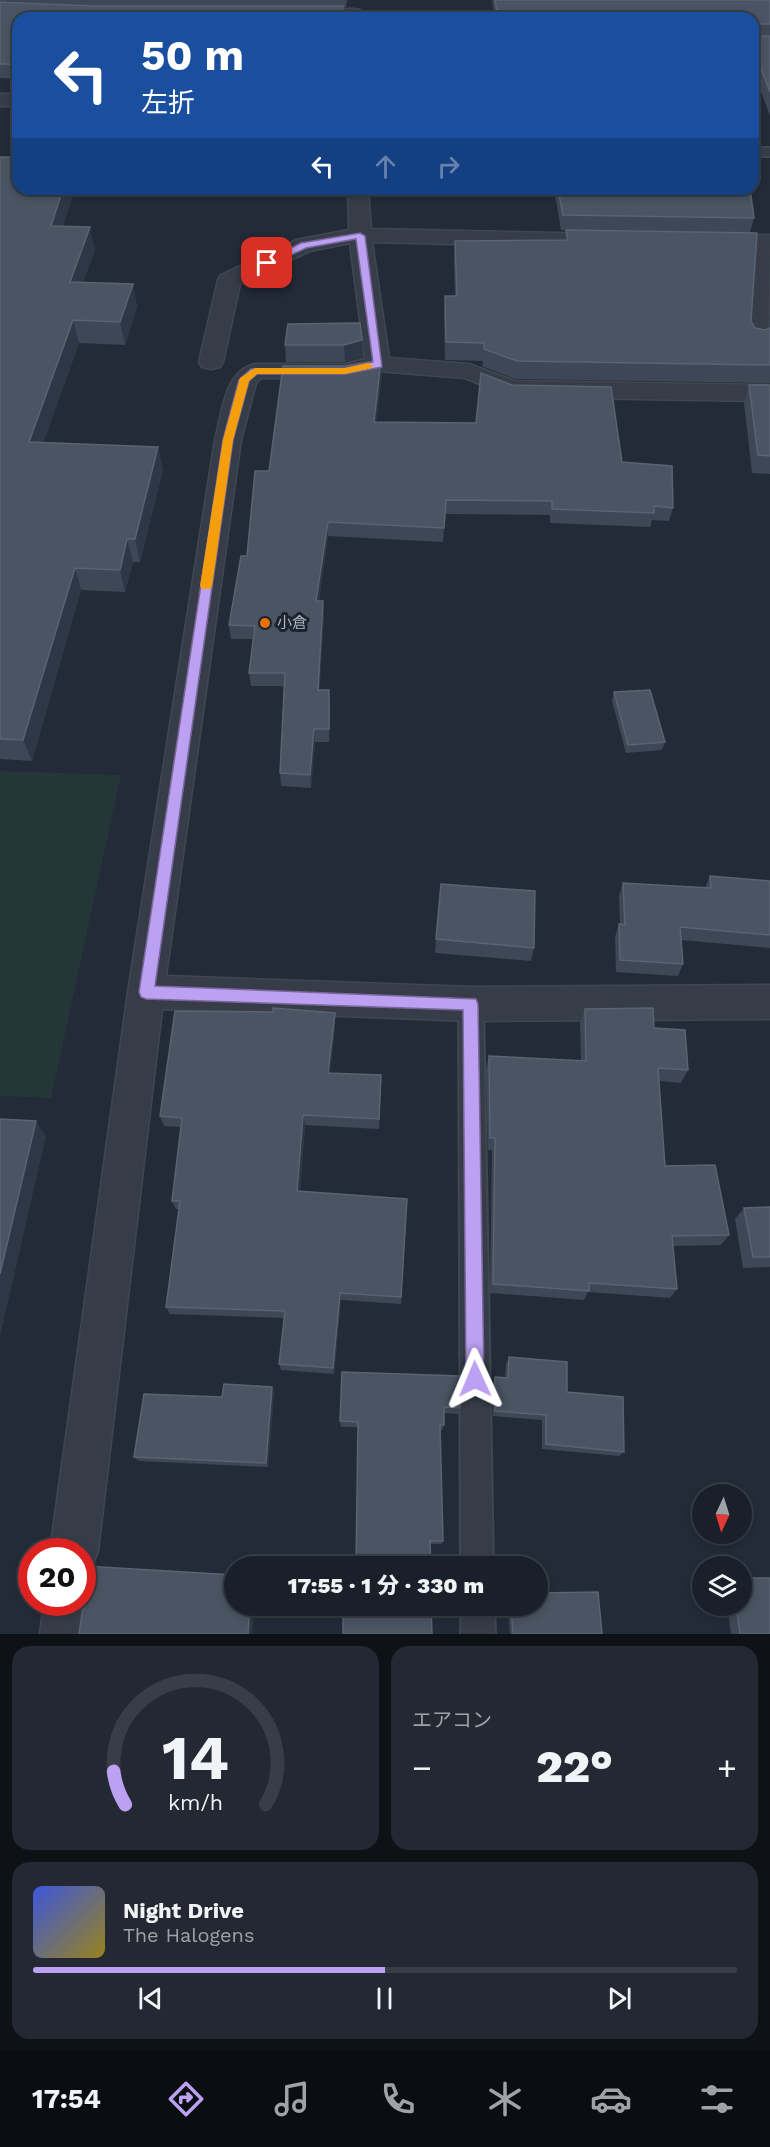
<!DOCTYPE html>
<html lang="ja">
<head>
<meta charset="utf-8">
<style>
	body { margin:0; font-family:"Work Sans","Noto Sans JP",sans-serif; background:#232832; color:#f1f3f6; height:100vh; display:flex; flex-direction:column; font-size:22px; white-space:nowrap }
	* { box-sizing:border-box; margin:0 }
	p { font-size:20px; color:#9fa3a8 }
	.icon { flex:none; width:33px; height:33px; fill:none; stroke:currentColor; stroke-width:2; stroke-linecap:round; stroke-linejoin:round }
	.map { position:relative; height:1634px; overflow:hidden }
	.details { display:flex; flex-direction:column; gap:12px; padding:12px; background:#0e1217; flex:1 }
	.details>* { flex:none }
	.top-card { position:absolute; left:12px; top:12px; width:747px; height:183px; border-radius:18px; box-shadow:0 3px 9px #0003,0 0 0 2px #383e47; background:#1a4fa0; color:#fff; overflow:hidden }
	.needle { width:39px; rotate:184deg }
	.tools { position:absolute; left:692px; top:1484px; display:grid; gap:12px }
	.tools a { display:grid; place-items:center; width:60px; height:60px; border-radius:50%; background:#1a202a; box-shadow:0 3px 9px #0003,0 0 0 2px #383e47; font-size:30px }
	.speed { position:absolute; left:18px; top:1538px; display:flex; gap:12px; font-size:30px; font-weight:700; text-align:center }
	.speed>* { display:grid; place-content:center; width:78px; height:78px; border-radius:50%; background:#1a202a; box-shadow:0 3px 9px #0003,0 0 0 2px #383e47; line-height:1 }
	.speed .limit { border:9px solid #d22; background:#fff; color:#111 }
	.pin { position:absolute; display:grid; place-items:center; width:51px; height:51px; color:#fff; margin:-26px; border-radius:12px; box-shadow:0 3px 9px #0006 }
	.me { position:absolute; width:66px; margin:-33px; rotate:359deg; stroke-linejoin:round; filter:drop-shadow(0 0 4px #0008) }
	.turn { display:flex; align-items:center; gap:21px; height:126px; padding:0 30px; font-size:27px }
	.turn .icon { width:78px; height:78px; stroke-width:2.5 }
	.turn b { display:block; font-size:42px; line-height:51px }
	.lanes { display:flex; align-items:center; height:57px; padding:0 30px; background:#0003; justify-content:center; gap:30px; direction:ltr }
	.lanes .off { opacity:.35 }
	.big { font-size:45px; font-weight:800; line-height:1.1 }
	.details .card { flex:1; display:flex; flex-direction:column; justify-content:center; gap:9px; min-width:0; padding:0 21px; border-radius:18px; background:#232832 }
	.details .dial { align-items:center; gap:0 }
	.dial svg { height:156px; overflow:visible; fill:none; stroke:#383e47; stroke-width:7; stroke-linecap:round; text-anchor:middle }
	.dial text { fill:#f1f3f6; stroke:none }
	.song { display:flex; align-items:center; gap:18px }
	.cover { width:72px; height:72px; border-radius:9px; background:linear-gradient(135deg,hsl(230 70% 55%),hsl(50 70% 35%)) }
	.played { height:6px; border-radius:3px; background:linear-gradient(90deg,#bca0f2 50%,#383e47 50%) }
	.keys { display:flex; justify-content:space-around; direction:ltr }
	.heat { display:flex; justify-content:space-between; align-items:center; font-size:33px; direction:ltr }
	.details .tiles { flex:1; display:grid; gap:12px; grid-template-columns:1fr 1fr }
	.card:last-child { grid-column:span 2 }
	.trip { position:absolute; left:224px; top:1556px; width:324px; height:60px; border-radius:30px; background:#1a202a; box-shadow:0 3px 9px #0003,0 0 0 2px #383e47; font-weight:800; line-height:60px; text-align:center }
	.tab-bar { display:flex; height:96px; justify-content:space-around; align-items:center; background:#0a0d11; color:#9fa3a8 }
	.tab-bar .icon { width:42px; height:42px }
	.tab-bar .active { color:#bca0f2 }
	.tab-bar b { font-size:27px; color:#f1f3f6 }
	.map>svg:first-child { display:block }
	.green { fill:#253639 }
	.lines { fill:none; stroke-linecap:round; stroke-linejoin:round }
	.lane-casing { stroke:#404751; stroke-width:4 }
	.street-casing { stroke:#404751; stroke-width:3 }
	.lane { fill:#363d48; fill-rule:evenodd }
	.street { fill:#363d48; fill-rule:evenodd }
	.wall { fill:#3e4756 }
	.shaded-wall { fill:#2e3745 }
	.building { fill:#4a5462; stroke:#5a6371; stroke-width:1.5 }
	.route { fill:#bca0f2; stroke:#7a689d; stroke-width:1.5 }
	.slow { fill:#f59e0b }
	.food-dot { fill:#e8710a; stroke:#1c232d; stroke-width:2 }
	.labels { text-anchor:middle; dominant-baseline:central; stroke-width:6; stroke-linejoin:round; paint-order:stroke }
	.poi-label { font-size:15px; fill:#b1b8c4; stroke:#1c232d; text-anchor:start }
</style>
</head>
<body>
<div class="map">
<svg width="770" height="1634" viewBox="0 0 770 1634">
	<rect width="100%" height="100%" fill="#232b38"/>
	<polygon class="green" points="0,771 121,775 51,1098 0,1096"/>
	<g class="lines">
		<g class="lane-casing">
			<g id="lane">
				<rect x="753" y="148" width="17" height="8"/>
				<polygon points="471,993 480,996 483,1004 493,1566 461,1566 459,1004 462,996"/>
				<polygon points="462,1605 494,1605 495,1634 461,1634"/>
			</g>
		</g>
		<g class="street-casing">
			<g id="street">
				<polygon points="299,9 354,9 360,10 363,14 359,18 293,18 290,14 293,10"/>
				<rect x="0" y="94" width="18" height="12"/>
				<path d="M348,189H368L371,229L606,234L614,236L617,241L614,246L606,248L372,242L389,358L469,364L515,381L770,385V401L511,397L465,378L378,371L345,378H261L256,383L241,440L166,976L471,987L770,985V1019L471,1021L162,1009L98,1551L91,1568L82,1571V1551H50L128,992L215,440C222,414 224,371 255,364H345L365,359L350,243L310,251L240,284L223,362L220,367L211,369L202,367L199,362L218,280L221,275L296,240L349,230Z"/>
				<polygon points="712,235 770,235 768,344 760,346 752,344 748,339 757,249 704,247 701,242 704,237"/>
				<polygon points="82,1584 92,1602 88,1634 40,1634 44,1602 82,1602"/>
			</g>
		</g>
		<use href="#lane" class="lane"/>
		<use href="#street" class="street"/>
	</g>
	<g class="wall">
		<polygon points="0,0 347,0 346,7 343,7 343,18 18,18 18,79 0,78 0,2 94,6 267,6 102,6 0,1"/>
		<polygon points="492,0 770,0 770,116 753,70 753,18 495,18"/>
		<polygon points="0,157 63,227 95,250 83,282 133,284 137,307 125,345 79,343 43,443 158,447 163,470 140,562 133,562 125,592 81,590 32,761 0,759"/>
		<polygon points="267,189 311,189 310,195 268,195"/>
		<polygon points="554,189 750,189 754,218 750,232 751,321 755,328 765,330 770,328 770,383 515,379 482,366 483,361 445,360 444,313 445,296 455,296 454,259 455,241 565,240 566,230 561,230"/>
		<polygon points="360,323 363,357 345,362 286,362 285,345"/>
		<polygon points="381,360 382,374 376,422 622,462 673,508 669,521 652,520 650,527 550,523 550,515 445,514 443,542 328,536 319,601 323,601 324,615 319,690 330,703 329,742 315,742 311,788 281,786 280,773 284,686 251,686 249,673 253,639 231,639 229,625 247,556 269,471 345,366"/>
		<polygon points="749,385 770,385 770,474 752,473 744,403"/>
		<polygon points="614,692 665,742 662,750 626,753 612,701"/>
		<polygon points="710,876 770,881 770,948 681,940 683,964 678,976 616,972 615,937 619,924 620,924 619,896 623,883 705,888"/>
		<polygon points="441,884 534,948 531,961 435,953"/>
		<polygon points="585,1009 654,1028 688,1070 681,1083 659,1081 665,1166 729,1235 721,1245 673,1246 677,1289 670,1298 588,1292 584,1300 490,1293 492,1150 488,1150 486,1069 489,1056 581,1061 580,1023"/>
		<polygon points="335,1013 335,1025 330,1073 381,1086 379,1129 305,1125 300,1191 407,1199 401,1304 341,1300 334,1374 281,1370 279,1364 284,1318 170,1314 166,1307 179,1209 176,1209 172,1201 181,1127 164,1126 160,1116"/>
		<polygon points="770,1207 770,1267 743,1268 735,1219 744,1208"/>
		<polygon points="509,1357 567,1392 624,1452 619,1456 542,1449 542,1420 493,1416 492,1384 495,1377 505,1378 506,1364"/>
		<polygon points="342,1372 460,1408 458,1414 444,1413 444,1425 442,1430 440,1430 443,1541 441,1544 430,1544 358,1427 341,1427 340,1421"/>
		<polygon points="274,1392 268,1467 139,1461 134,1457 222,1397"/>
		<polygon points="508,1605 537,1605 602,1634 510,1634"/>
		<polygon points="727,1605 741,1605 770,1634 731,1634"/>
	</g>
	<g class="shaded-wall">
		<polygon points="63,189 75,189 56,249 51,226"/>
		<polygon points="90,227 95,250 75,305 70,282"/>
		<polygon points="133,284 137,307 125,345 120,322"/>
		<polygon points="73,320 79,343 35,465 29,442"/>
		<polygon points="362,340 363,357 345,362 344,345"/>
		<polygon points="381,360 382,374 374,436 374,422"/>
		<polygon points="158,447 163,470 140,562 135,539"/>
		<polygon points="328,522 328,536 317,615 316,601"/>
		<polygon points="127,539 133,562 125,592 120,570"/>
		<polygon points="75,568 81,590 32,761 23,740"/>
		<polygon points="323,601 324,615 319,703 318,690"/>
		<polygon points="329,690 330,703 329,742"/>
		<polygon points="314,729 315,742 311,788 310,775"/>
		<polygon points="335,1013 335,1025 329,1083 328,1073"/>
		<polygon points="381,1075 381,1086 379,1129 379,1119"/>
		<polygon points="303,1115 305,1125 299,1200 297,1191"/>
		<polygon points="36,1121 46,1136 0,1337 0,1274"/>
		<polygon points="340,1293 341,1300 334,1374 333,1368"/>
		<polygon points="272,1387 274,1392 268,1467 266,1463"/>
		<polygon points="250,1605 255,1605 252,1634 248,1634"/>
	</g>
	<g class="building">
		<polygon points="495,0 770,0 770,24 755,24 755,36 770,36 770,92 753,47 753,18 742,18 742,17 736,18 498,18"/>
		<polygon points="0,2 94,6 343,6 341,18 18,18 18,64 0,64"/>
		<polygon points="0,157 18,157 18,189 63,189 51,226 90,227 70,282 133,284 120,322 73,320 29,442 158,447 135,539 127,539 120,570 75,568 23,740 0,739"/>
		<polygon points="558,189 750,189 754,218 563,215"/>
		<polygon points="566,230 757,233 751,321 755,328 765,330 770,328 770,365 517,361 484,349 484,343 446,342 445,296 457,296 455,241 568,240"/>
		<polygon points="360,323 362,340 344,345 285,345 288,324"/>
		<polygon points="381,360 374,422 476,423 481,373 512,385 611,387 622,462 672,466 673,508 654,506 654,513 552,509 552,501 446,500 444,528 328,522 316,601 323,601 318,690 329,690 329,729 314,729 310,775 280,773 285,673 249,673 255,626 229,625 241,556 247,556 255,471 269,471 283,366 345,366"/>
		<polygon points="749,385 770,385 770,456 758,455"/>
		<polygon points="650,690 665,742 628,745 614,692"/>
		<polygon points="710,876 770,881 770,935 680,927 683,964 620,960 619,924 625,925 623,883 711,888"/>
		<polygon points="441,884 535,891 534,948 436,939"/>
		<polygon points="273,1008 335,1013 328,1073 381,1075 379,1119 303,1115 297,1191 407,1199 401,1297 340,1293 333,1368 279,1364 285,1311 166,1307 180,1201 172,1201 182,1118 160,1116 175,1011 273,1012"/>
		<polygon points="653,1008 654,1028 685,1030 688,1070 658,1068 665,1166 715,1165 729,1235 672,1236 677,1289 589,1283 589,1291 493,1284 495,1138 490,1138 489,1056 586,1061 585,1009"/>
		<polygon points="0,1119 36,1121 0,1274"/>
		<polygon points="770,1207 770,1257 753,1257 744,1208"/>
		<polygon points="509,1357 567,1362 567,1392 623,1397 624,1452 546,1444 546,1415 495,1411 495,1377 508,1378"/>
		<polygon points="342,1372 460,1376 460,1408 444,1407 444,1425 440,1425 443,1541 430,1541 431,1566 356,1566 358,1422 340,1421"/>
		<polygon points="224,1384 272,1387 266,1463 134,1457 144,1394 222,1397"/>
		<polygon points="84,1566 234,1575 234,1605 250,1605 248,1634 78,1634 79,1634 84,1600 82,1598 82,1572"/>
		<polygon points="741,1578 770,1578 770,1634 740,1634 736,1605 741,1605"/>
		<polygon points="598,1592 602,1634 513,1634 511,1605 537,1605 537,1593"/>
		<polygon points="343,1605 431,1605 432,1634 343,1634"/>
	</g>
	<polygon class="route" points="360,233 365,236 382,367 345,374 257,374 249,381 233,440 155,986 476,999 478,1004 484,1379 482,1385 475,1388 469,1385 466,1379 463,1010 146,999 141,997 139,992 223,440 239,380 251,369 345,368 373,362 356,239 306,248 270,265 262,263 301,243"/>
	<polygon class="slow" points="368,363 373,366 372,368 345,374 257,374 249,381 233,440 212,586 210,589 202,589 200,586 223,440 240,378 255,368 345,368"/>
	<circle class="food-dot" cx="265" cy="623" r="6"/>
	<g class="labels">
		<g class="poi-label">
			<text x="277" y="623">小倉</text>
		</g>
	</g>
</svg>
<div class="tools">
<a><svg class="needle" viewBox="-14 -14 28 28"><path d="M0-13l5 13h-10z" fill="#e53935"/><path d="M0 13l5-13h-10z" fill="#9fa3a8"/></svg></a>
<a><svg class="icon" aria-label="layers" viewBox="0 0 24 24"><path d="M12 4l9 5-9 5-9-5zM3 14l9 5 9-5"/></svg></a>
</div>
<div class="speed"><div class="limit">20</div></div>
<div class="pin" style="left:267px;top:263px;background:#d93025"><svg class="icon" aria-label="arrive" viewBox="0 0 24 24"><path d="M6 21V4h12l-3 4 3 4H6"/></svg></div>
<svg class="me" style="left:475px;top:1379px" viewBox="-20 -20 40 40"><path d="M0-17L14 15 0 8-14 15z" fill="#bca0f2" stroke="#fff" stroke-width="4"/></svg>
<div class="trip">17:55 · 1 分 · 330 m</div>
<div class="top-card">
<div class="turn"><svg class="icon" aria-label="left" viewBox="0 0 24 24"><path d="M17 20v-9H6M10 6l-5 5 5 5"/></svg><div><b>50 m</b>左折</div></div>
<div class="lanes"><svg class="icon" aria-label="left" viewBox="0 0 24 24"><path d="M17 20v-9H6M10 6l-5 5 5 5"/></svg><svg class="icon off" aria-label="ahead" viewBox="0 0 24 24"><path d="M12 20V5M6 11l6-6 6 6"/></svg><svg class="icon off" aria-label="right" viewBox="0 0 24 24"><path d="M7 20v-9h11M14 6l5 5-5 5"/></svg></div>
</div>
</div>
<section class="details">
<div class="tiles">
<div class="card dial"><svg viewBox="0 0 100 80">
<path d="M14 69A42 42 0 1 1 86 69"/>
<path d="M14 69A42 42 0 0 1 8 52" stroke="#bca0f2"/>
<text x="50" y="56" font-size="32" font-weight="700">14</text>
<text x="50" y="72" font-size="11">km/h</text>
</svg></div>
<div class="card"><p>エアコン</p>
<div class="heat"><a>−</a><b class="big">22°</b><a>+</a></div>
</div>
<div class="card">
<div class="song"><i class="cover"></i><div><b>Night Drive</b><p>The Halogens</p></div></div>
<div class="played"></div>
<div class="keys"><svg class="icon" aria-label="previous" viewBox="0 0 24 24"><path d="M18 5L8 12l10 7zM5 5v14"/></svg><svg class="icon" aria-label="pause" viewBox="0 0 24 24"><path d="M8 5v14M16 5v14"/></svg><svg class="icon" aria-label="next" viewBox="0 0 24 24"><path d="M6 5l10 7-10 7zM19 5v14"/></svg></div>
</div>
</div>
</section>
<nav class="tab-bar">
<b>17:54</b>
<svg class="icon active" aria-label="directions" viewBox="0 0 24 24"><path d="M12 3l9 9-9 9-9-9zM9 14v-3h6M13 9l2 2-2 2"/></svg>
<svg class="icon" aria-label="music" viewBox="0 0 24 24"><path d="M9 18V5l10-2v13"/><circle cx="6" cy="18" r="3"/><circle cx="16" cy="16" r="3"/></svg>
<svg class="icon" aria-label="phone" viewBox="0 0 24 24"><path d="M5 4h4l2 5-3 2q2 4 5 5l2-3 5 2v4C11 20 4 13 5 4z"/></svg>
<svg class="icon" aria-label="climate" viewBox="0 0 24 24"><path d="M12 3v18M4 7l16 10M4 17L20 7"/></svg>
<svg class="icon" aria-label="car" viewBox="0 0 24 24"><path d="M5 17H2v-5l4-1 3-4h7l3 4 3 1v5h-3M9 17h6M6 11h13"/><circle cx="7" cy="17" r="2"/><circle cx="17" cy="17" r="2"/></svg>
<svg class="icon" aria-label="filters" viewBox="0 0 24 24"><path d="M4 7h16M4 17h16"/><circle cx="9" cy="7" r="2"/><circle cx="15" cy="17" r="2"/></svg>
</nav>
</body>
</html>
